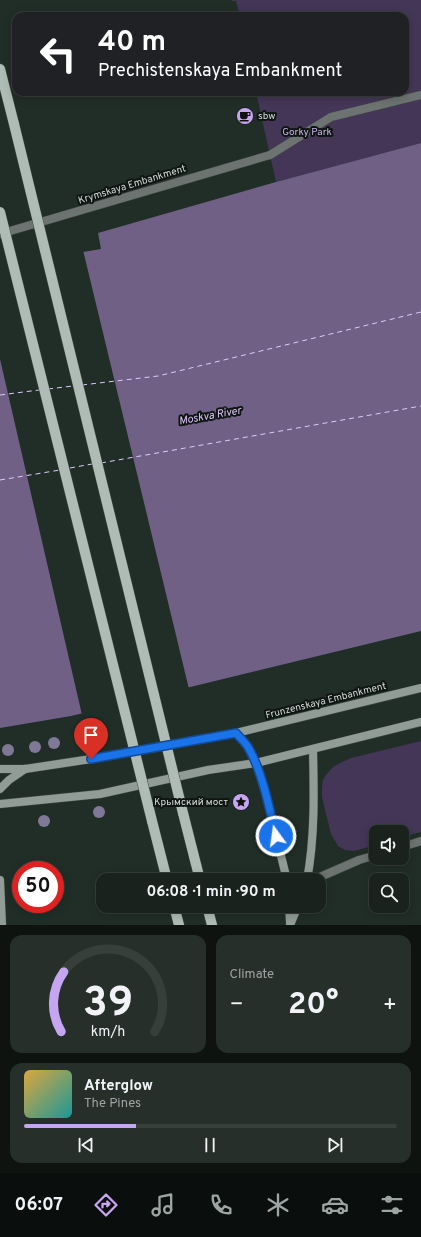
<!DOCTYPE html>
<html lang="en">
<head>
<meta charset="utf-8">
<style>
	body { margin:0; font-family:Overpass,sans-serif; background:#262f2a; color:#f1f3f6; height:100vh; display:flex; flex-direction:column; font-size:15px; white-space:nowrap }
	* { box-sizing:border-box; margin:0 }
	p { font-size:13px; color:#9fa4a4 }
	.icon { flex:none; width:22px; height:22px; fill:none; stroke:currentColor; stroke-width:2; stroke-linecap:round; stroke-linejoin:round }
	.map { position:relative; height:925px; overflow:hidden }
	.side { display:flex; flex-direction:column; gap:10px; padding:10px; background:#0e1310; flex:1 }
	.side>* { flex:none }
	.guide { position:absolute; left:12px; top:12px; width:397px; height:84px; border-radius:12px; box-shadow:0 2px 10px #0003,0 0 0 1px #373f3b; background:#202124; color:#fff; overflow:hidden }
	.fabs { position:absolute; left:369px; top:825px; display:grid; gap:8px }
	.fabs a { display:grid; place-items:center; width:40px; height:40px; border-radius:8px; background:#19221d; box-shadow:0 2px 10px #0003,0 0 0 1px #373f3b; font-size:20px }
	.speed { position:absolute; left:12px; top:861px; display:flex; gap:8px; font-size:20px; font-weight:700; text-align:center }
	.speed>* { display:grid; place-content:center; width:52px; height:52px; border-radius:50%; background:#19221d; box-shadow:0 2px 10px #0003,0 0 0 1px #373f3b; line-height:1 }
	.speed .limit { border:6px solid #d22; background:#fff; color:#111 }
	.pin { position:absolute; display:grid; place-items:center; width:34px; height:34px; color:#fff; margin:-41px -17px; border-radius:50% 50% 50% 0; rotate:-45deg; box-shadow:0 0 4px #0007 }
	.pin .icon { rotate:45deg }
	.me { position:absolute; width:44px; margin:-22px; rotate:346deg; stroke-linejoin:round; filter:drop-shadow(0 0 3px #0008) }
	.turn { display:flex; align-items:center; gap:14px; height:84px; padding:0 20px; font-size:18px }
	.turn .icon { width:52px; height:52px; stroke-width:2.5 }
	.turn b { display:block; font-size:28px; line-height:34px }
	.big { font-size:30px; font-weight:700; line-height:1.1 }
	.side .card { flex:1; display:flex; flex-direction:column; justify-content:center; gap:6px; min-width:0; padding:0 14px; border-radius:12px; background:#262f2a }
	.side .dial { align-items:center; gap:0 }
	.dial svg { height:104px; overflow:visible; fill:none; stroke:#373f3b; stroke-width:7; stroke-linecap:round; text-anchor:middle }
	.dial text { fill:#f1f3f6; stroke:none }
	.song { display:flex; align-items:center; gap:12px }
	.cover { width:48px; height:48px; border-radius:6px; background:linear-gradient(135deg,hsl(40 70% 55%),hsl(180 70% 35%)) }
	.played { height:4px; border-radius:2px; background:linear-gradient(90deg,#c6a6f0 30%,#373f3b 30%) }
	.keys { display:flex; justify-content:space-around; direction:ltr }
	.heat { display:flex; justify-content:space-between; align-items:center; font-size:22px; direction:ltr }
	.side .tiles { flex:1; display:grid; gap:10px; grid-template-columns:1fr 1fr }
	.card:last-child { grid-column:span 2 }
	.trip { position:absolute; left:96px; top:873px; width:230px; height:40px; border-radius:12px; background:#19221d; box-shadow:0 2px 10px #0003,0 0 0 1px #373f3b; font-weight:700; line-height:40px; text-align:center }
	.dock { display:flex; height:64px; justify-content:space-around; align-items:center; background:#0a0e0c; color:#9fa4a4 }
	.dock .icon { width:28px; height:28px }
	.dock .active { color:#c6a6f0 }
	.dock b { font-size:18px; color:#f1f3f6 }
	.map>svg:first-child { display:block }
	.green { fill:#443657 }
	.water { fill:#706085 }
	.pier { fill:#212e27 }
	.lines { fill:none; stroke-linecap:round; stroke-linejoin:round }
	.ferry { stroke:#dfcafd; stroke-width:1; stroke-dasharray:5 4; stroke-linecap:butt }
	.service-casing { stroke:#3e4a43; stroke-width:9 }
	.pedestrian-casing { stroke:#3e4a43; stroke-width:9 }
	.secondary-casing { stroke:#3e4a43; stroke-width:9 }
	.primary-casing { stroke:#3e4a43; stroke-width:11 }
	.service { stroke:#6d7370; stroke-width:8 }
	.pedestrian { stroke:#6d7370; stroke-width:8 }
	.secondary { stroke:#929c96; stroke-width:8 }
	.primary { stroke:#afbcb5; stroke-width:10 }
	.primary-bridge-casing { stroke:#3e4a43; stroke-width:11; stroke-linecap:butt }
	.primary-bridge { stroke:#afbcb5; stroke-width:10 }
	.tree { fill:#807897 }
	.route-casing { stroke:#114b97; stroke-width:10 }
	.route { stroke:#1a73e8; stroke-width:7 }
	.labels { text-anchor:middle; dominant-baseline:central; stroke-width:4; stroke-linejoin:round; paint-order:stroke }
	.poi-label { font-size:10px; fill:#d4dcd8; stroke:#0f1512; text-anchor:start }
	.park-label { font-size:10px; fill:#ceb4f2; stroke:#0f1512 }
	.street-label { font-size:10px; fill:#d4dcd8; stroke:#0f1512 }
	.water-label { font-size:11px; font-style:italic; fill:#dfcafd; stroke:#0f1512 }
</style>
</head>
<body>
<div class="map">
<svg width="421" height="925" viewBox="0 0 421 925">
	<rect width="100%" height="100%" fill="#212e27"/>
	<g class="green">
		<polygon points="232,0 421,0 421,143 276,182 256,92 405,92 405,16 240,16 236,1 232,1"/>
		<polygon points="421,741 421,832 402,837 402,832 376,832 376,845 354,851 345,850 338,846 331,834 322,797 322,787 323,780 326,775 333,767 340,763 351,758"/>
	</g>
	<polygon class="water" points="421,143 421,631 71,716 0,728 0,266 101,249 98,233 276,182"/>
	<polygon class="pier" points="83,250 189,689 82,715 0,359 0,264"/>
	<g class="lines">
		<g class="ferry">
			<polyline points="82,385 158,376 421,312"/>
			<polyline points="48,389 73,386"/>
			<polyline points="0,395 39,390"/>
			<polyline points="101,463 421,406"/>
			<polyline points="70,468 92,464"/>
			<polyline points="0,480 60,470"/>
		</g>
		<g class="service-casing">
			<g id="service">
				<polyline points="270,155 331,117 421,95"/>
				<polyline points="402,847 421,841"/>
				<polyline points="317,880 320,877 359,860 376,855"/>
			</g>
		</g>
		<g class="pedestrian-casing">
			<polyline id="pedestrian" points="0,234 270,155"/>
		</g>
		<g class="secondary-casing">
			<g id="secondary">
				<polyline points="236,733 247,746 256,763 266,795 287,880"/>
				<polyline points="0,769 25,769 91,759 236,733 421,688"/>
				<polyline points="0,789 9,780 25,769"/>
				<polyline points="0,804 100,794 208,770 256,763 421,722"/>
				<polyline points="0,880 2,925"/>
				<path d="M307,880C315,837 314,793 313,749"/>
				<polyline points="289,906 290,922"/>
				<polyline points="290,925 298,906"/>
			</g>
		</g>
		<g class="primary-casing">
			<g id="primary">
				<polyline points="0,69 14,124"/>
				<polyline points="183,813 200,880"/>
				<polyline points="152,821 167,880"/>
				<polyline points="174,906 179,925"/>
				<polyline points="207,906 212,925"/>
			</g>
		</g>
		<use href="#service" class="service"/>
		<use href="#pedestrian" class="pedestrian"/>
		<use href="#secondary" class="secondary"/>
		<use href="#primary" class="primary"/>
		<g class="primary-bridge-casing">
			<g id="primary-bridge">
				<polyline points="14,124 183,813"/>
				<polyline points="0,212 152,821"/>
			</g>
		</g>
		<use href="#primary-bridge" class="primary-bridge"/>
	</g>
	<g class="tree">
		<circle cx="54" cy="743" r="6"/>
		<circle cx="35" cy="747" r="6"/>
		<circle cx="8" cy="750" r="6"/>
		<circle cx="99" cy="812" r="6"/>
		<circle cx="44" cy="821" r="6"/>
	</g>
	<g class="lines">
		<g class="route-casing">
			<path id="route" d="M91,759L236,733C240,738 245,742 248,747C263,773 269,808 276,836"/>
		</g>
		<use href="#route" class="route"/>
	</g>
	<defs>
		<g id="cafe-disc" transform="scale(0.9)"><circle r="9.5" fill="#c6a6f0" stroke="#0f1512"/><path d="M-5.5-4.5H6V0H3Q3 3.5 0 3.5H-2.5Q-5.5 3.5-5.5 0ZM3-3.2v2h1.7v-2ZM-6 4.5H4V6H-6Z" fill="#111"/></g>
		<g id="sight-disc" transform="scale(0.9)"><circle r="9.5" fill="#c6a6f0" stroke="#0f1512"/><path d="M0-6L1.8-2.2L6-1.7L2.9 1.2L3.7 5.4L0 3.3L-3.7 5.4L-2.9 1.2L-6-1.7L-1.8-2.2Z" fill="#111"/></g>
	</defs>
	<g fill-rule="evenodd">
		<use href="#cafe-disc" x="245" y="116"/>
		<use href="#sight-disc" x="241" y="802"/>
	</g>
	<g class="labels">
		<g class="poi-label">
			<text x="258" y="116">sbw</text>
			<text x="228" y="802" text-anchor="end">Крымский мост</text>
		</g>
		<g class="park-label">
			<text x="307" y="132">Gorky Park</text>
		</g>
		<g class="street-label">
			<text transform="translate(132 185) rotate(-17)">Krymskaya Embankment</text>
			<text transform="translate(326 701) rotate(-14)">Frunzenskaya Embankment</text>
		</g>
		<g class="water-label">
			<text transform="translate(210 416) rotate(-10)">Moskva River</text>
		</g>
	</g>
</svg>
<div class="fabs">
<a><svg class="icon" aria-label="sound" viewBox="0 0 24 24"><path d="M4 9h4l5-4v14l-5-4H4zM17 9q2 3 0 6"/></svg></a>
<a><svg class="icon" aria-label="search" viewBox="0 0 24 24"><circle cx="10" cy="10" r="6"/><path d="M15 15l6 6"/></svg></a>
</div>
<div class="speed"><div class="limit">50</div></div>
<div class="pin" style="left:91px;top:759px;background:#d93025"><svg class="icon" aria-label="arrive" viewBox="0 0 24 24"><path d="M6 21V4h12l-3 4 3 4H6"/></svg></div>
<svg class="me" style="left:276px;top:836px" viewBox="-20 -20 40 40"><circle r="17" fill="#1a73e8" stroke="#fff" stroke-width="3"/><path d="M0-11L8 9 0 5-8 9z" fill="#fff"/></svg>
<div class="trip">06:08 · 1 min · 90 m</div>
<div class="guide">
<div class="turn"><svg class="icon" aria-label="left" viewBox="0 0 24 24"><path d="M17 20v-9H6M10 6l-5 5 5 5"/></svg><div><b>40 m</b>Prechistenskaya Embankment</div></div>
</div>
</div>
<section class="side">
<div class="tiles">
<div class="card dial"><svg viewBox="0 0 100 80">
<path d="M14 69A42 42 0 1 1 86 69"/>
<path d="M14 69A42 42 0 0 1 16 23" stroke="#c6a6f0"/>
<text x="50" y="56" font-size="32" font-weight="700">39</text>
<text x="50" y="72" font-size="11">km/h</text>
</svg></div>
<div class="card"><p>Climate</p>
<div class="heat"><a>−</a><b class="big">20°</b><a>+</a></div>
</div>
<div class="card">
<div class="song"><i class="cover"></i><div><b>Afterglow</b><p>The Pines</p></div></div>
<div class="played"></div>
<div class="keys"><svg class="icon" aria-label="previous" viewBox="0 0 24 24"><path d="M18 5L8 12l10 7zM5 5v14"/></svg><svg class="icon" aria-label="pause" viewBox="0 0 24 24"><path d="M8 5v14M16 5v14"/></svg><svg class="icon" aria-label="next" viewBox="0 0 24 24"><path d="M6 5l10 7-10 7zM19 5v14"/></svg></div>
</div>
</div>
</section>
<nav class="dock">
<b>06:07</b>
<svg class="icon active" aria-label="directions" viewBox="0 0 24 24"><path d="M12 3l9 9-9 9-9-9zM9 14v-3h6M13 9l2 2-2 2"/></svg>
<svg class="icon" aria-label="music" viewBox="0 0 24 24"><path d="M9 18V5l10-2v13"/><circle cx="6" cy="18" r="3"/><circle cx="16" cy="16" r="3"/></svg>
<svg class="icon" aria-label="phone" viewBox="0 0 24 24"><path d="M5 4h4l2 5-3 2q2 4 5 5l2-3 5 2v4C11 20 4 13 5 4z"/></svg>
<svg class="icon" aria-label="climate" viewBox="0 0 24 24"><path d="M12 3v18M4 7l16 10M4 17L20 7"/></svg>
<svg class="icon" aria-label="car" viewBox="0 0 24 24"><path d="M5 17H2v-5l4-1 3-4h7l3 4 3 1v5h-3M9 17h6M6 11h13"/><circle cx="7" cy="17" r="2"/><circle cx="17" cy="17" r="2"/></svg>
<svg class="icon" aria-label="filters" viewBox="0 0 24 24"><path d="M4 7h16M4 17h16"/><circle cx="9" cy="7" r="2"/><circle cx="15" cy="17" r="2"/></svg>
</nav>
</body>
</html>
